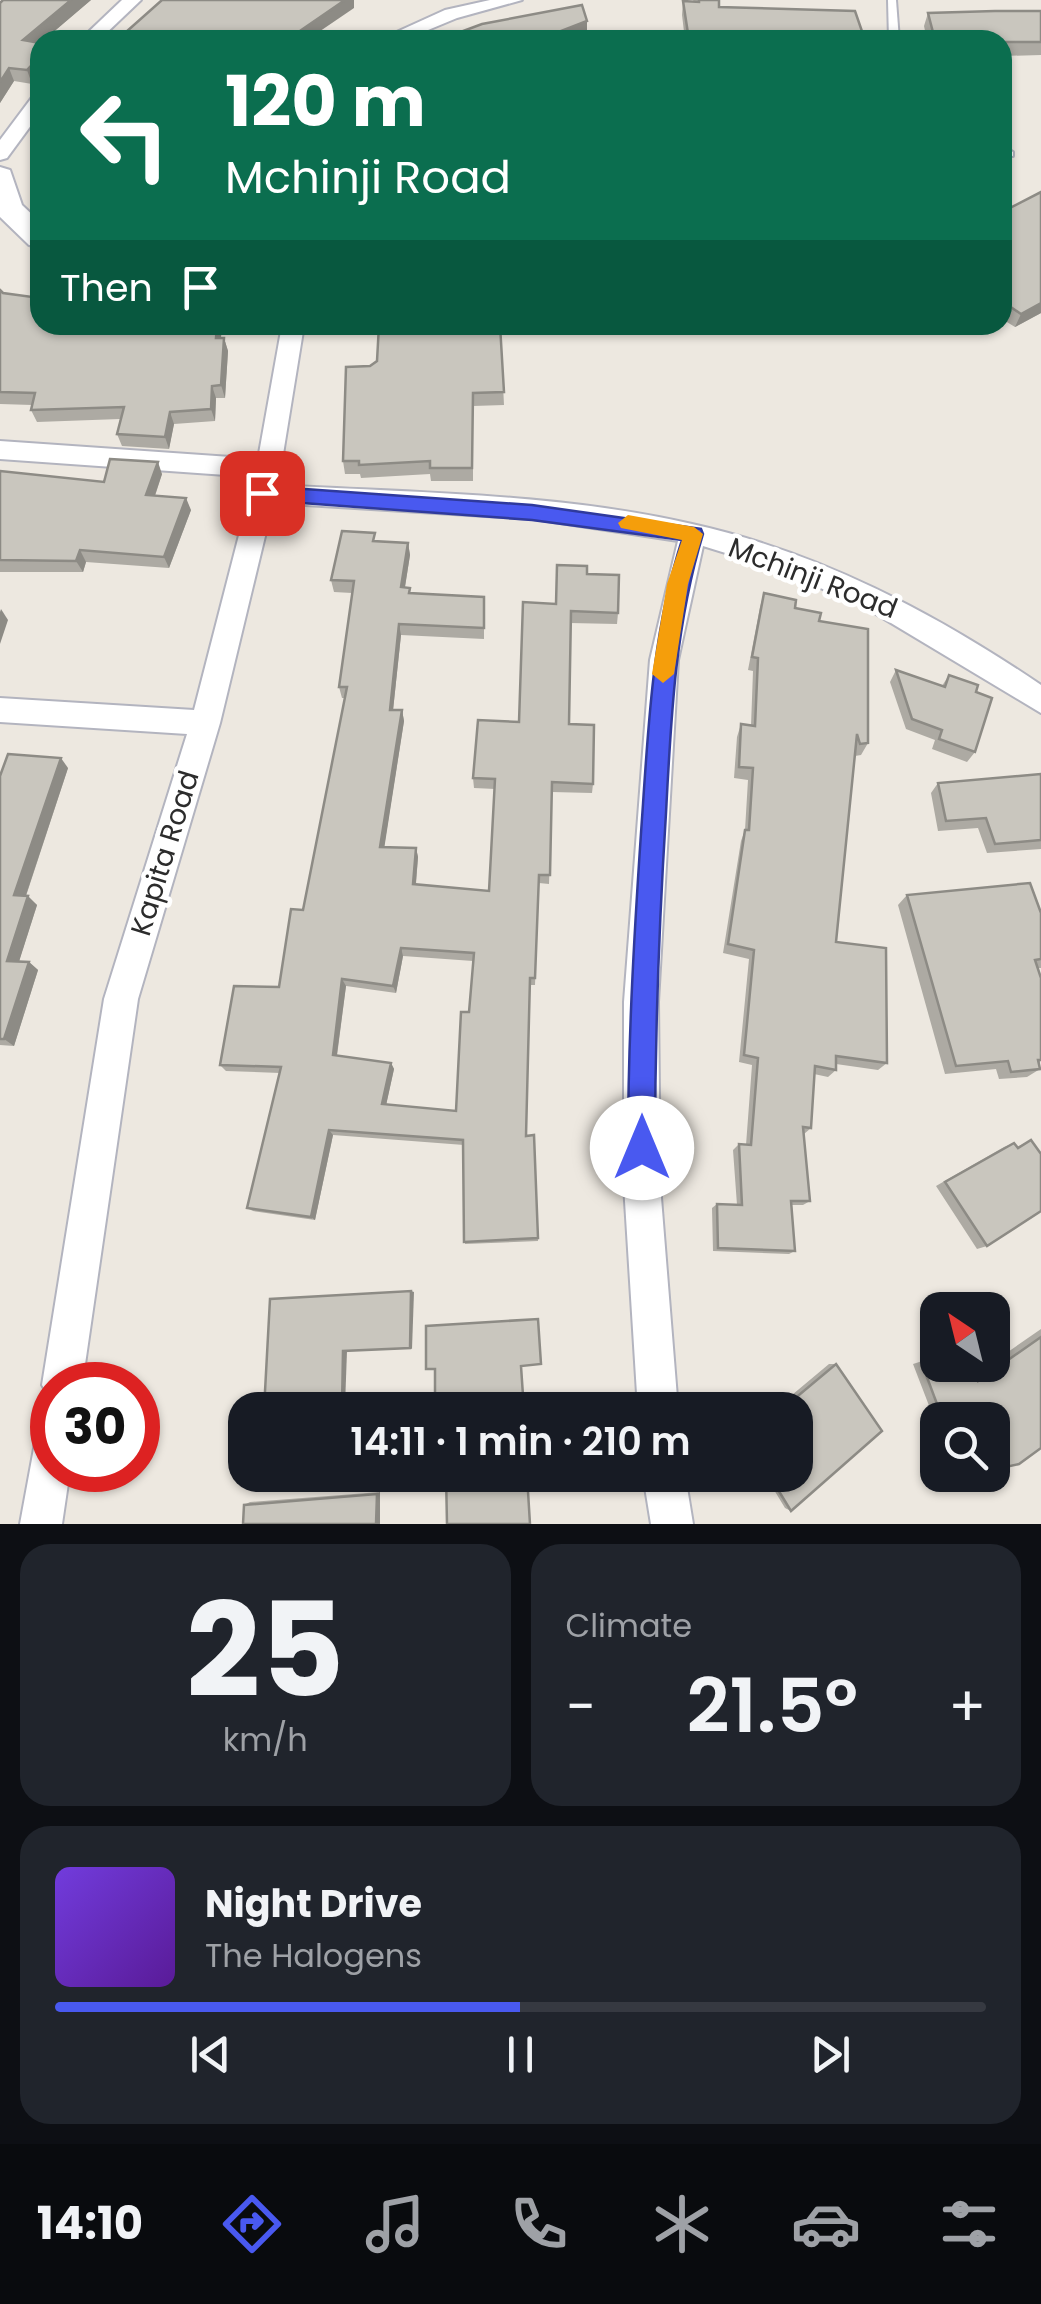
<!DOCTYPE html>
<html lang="en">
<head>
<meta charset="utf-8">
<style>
	body { margin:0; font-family:Poppins,sans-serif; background:#20242c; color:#f1f3f6; height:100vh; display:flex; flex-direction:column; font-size:38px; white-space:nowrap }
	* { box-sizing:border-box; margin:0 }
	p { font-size:32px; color:#9ea1a6 }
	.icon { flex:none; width:55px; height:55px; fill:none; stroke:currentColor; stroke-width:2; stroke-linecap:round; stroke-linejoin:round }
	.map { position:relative; height:1524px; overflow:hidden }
	.panel { display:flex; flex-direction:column; gap:20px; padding:20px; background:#0d0f14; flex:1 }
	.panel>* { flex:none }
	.guide { position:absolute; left:30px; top:30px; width:982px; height:305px; border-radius:30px; box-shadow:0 2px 8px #0004; background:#0b6e4f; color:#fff; overflow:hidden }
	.needle { width:65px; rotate:325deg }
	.controls { position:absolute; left:920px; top:1292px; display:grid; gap:20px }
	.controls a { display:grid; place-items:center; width:90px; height:90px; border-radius:20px; background:#171b24; box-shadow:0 2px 8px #0004; font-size:50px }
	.speed { position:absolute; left:30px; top:1362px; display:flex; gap:20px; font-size:50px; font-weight:700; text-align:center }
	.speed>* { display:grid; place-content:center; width:130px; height:130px; border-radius:50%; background:#171b24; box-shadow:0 2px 8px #0004; line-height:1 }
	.speed .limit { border:15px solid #d22; background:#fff; color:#111 }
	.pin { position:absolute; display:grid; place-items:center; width:85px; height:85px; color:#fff; margin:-42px; border-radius:20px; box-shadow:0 5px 15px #0006 }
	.me { position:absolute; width:110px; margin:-55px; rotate:0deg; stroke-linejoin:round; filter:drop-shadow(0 0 8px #0008) }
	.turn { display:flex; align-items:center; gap:35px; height:210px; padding:0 30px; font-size:45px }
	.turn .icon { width:130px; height:130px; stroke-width:2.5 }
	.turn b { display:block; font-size:70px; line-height:85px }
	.then { display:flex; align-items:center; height:95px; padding:0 30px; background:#0003; gap:20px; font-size:38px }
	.big { font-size:75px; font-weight:600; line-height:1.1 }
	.panel .widget { flex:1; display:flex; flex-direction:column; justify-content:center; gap:15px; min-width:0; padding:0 35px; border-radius:30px; background:#20242c }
	.panel .dial { align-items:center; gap:0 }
	.dial b { font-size:130px; line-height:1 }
	.song { display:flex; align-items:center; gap:30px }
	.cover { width:120px; height:120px; border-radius:15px; background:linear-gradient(135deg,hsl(260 70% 55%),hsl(270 70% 35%)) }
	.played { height:10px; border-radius:5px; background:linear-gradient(90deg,#4959f0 50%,#363941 50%) }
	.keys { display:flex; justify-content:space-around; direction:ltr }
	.heat { display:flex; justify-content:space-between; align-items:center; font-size:55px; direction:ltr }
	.panel .tiles { flex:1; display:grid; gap:20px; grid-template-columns:1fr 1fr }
	.widget:last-child { grid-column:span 2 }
	.trip { position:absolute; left:228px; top:1392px; width:585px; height:100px; border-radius:30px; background:#171b24; box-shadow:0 2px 8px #0004; font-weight:600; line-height:100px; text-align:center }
	.tab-bar { display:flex; height:160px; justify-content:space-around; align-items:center; background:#090b0e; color:#9ea1a6 }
	.tab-bar .icon { width:70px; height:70px }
	.tab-bar .active { color:#4959f0 }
	.tab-bar b { font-size:45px; color:#f1f3f6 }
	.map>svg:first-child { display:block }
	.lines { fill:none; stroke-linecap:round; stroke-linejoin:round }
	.lane-casing { stroke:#b3b4bf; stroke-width:4 }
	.street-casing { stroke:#b3b4bf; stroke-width:4 }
	.secondary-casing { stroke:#b3b4bf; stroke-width:4 }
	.lane { fill:#fff; fill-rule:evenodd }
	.street { fill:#fff; fill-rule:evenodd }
	.secondary { fill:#fff; fill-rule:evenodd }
	.wall { fill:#adaaa3; fill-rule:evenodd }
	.shaded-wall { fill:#8d8b85 }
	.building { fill:#c9c6be; stroke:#8d8b85; stroke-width:2.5; fill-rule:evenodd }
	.route { fill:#4959f0; stroke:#2f3a9c; stroke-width:2.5 }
	.slow { fill:#f59e0b }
	.labels { text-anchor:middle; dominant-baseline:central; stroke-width:9; stroke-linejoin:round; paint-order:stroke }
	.street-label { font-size:28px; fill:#2c2c2c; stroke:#fff }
</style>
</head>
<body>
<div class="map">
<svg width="1041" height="1524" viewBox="0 0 1041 1524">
	<rect width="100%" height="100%" fill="#ede8e0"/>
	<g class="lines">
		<g class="lane-casing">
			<g id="lane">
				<polygon points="888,0 896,0 899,40 889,40"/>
				<polygon points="1002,146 1013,152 1013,156 1002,154"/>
			</g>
		</g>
		<g class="street-casing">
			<g id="street">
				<polygon points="122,0 141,0 99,40 80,40"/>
				<polygon points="490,0 522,0 457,18 404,40 379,40 445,10"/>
				<polygon points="40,94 40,113 7,158 0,160 0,140 33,96"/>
				<path d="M282,325H304L278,485C416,493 557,493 692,524C819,552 935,613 1041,685V713L866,608L777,569L703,546L678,660L658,1002L660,1185L678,1410H638L624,1185V1002L650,660L678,541L534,519L273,503L220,723L138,999L82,1385H52V1401L42,1385L104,999L187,734L0,722V698L194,710L254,477L0,459V441L258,459Z"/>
				<polygon points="52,1426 52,1470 70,1470 62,1524 20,1524 37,1432"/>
				<polygon points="643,1475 685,1475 693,1524 651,1524"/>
			</g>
		</g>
		<g class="secondary-casing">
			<polygon id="secondary" points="0,167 10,170 22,205 40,222 40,247 29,245 0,217"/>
		</g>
		<use href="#lane" class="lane"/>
		<use href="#street" class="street"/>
		<use href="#secondary" class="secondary"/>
	</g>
	<g class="wall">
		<polygon points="3,0 91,0 44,40 40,40 32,84 14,81 0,103"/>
		<polygon points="693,0 719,0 719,7 865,40 685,40 682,15 683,1 694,2"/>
		<polygon points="1041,11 1041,55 1002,56 1002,40 927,40 924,26 928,13"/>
		<polygon points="1041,192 1041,313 1015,327 1002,319 1002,212"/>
		<polygon points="0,290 3,293 224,338 228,351 225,398 216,398 215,421 174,424 169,449 122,446 117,434 120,419 37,422 31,410 32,405 0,404"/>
		<polygon points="500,325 504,405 473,406 473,481 431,481 430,474 361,478 360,474 345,474 343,461 370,366"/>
		<polygon points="0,471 104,482 162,474 155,496 191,510 169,568 86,562 83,572 0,572"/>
		<path d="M376,541L408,543L410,555L405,587L411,593L484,597V639L401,635L393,710H402L404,721L384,847L416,848L418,857L416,884L489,891L495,789L474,788L473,778L519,722L556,604L587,574L618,613L617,624L570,623L569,724L593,784L592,793L552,792L549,884L539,883L535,985H530L526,1136L534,1135L538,1241L465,1244L464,1145L333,1135L315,1220L253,1211L247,1208L280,1073L226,1071L220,1065L279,987L303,910L345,698H342L339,687L352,593L334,592L331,580ZM403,956L473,961L469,1012L456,1111L386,1105L394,1069L391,1063L337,1056L346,986L396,993Z"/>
		<polygon points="764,593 819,621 868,743 861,755 855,756 836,942 887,1063 878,1070 836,1064 836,1070 828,1077 814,1074 811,1128 804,1134 810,1201 803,1205 792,1205 795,1251 789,1254 713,1251 712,1208 717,1204 737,1205 733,1150 739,1144 746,1145 752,1065 739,1062 749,959 723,953 741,841 745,830 748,780 734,778 737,737 741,724 751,726 753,671 748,670 760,607"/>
		<polygon points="896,670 942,686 949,675 976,692 975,752 967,762 932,749 935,740 906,729 890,682"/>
		<polygon points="68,768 26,896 37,905 19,961 29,962 38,970 14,1046 0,1045 0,776"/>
		<polygon points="1041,774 1041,849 987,853 978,828 938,831 931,793 938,783"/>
		<polygon points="907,895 1041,913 1041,968 1038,968 1041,978 1040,1069 1027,1077 999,1079 996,1069 945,1074 898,905"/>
		<polygon points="1031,1140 987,1246 977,1249 936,1186 1004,1147 1014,1143 1017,1147"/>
		<polygon points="1041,1329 1041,1448 992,1420 938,1420 938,1429 913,1364 938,1356 938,1365 975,1375 990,1365 992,1365 992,1363"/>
		<polygon points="829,1364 836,1364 791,1511 785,1508 765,1475 795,1475 795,1410 774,1410"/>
		<polygon points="380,1492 380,1524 243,1524 244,1505 250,1502"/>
	</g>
	<g class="shaded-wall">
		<polygon points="71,0 91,0 44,40 40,40 40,43 23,40"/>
		<polygon points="345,0 354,0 354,8 307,40 292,40 300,31"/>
		<polygon points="587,21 587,35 573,40 538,40"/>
		<polygon points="40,56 40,74 32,84 27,70"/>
		<polygon points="9,68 14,81 0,103 0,82"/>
		<polygon points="1041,303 1041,313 1015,327 1021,314"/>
		<polygon points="217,325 222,325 220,351 216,338"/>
		<polygon points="224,338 228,351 225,398 221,385"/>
		<polygon points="212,386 216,398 215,421 211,409"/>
		<polygon points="170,412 174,424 169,449 165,437"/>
		<polygon points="158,462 162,474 151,507 146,495"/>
		<polygon points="186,498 191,510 169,568 164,557"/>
		<polygon points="408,543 410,555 403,599 401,587"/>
		<polygon points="80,550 86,562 83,572 76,561"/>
		<polygon points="1,609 8,620 0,644 0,612"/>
		<polygon points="399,624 401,635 392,720 390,710"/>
		<polygon points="402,710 404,721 383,856 380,847"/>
		<polygon points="61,758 68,768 23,904 14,895"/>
		<polygon points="416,848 418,857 415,893 413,884"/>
		<polygon points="28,896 37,905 17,968 7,961"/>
		<polygon points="401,948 403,956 396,993 393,986"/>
		<polygon points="29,962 38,970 14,1046 4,1039"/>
		<polygon points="342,979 346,986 336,1061 333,1055"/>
		<polygon points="391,1063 394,1069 385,1110 382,1104"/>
		<polygon points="329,1130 333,1135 315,1220 311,1217"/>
		<polygon points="411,1291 414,1292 412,1349 410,1348"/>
		<polygon points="343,1351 347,1351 345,1406 342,1407"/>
		<polygon points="380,1492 380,1524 376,1524 377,1494"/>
	</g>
	<g class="building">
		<polygon points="3,0 71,0 23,40 40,43 40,56 27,70 9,68 0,82 0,3"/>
		<polygon points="162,0 345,0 300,31 292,40 117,40"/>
		<polygon points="699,0 719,0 719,7 855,11 865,40 689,40 683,1 699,2"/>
		<polygon points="582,5 587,21 538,40 439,40 482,24"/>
		<polygon points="995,11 1041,11 1041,42 1002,42 1002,40 935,40 928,13"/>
		<polygon points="1041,192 1041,303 1021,314 1002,301 1002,212"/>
		<polygon points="0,290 3,293 40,298 40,325 217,325 216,338 224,338 221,385 212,386 211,409 170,412 165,437 117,434 124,407 31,410 35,393 0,392"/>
		<polygon points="379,325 500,325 504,392 473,393 472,468 430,468 430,461 359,465 359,461 343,461 346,367 370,366 377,361"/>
		<polygon points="110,459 158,462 146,495 186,498 164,557 80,550 76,561 0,560 0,471 104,482"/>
		<path d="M342,531L375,533L373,541L408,543L401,587L410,588L409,593L484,597V628L399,624L390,710H402L380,847L416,848L413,884L489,891L495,779L473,778L478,720L519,722L523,602L556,604L557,565L587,566V574L619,575L618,613L571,611L569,724L594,725L593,784L552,782L550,875H539L535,978H530L526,1136L534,1135L538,1238L464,1242L463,1140L329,1130L311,1217L247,1208L281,1067L220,1065L234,986L279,987L291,909L303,910L347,687H339L354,581L331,580ZM401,948L474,953L469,1012H461L456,1111L382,1104L391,1063L333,1055L342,979L393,986Z"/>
		<polygon points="764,593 796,600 795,608 821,613 819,621 868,629 868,743 860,744 857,734 836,942 886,948 887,1063 836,1056 836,1070 815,1066 811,1128 803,1127 810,1201 791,1201 795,1251 718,1248 717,1204 742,1205 739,1144 751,1145 758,1058 744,1055 754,950 728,944 745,830 749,830 753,768 739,767 741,724 755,726 758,658 752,657"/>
		<polygon points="896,670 945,687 949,675 978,685 976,692 992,698 975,752 939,739 942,730 912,719"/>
		<polygon points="8,754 61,758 14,895 28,896 7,961 29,962 4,1039 0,1039 0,776"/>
		<polygon points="1041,774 1041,840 995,844 986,818 946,821 938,783"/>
		<polygon points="1030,883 1041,913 1041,959 1035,960 1041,978 1041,1060 1038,1060 1040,1069 1011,1072 1008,1061 956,1066 907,895"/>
		<polygon points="1031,1140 1041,1154 1041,1211 987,1246 945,1182 1014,1143 1018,1148"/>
		<polygon points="411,1291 410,1348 343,1351 342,1407 264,1410 270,1299"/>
		<polygon points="538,1319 541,1364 521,1366 524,1410 435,1410 435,1369 426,1369 426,1326"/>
		<polygon points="1041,1337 1041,1448 1019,1464 992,1470 992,1420 943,1420 922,1364 938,1359 938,1365 971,1365 978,1381"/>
		<polygon points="836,1364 882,1431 791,1511 769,1475 795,1475 795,1410 781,1410"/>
		<polygon points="446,1475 527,1475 530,1524 447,1524"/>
		<polygon points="377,1494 376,1524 243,1524 244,1505"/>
	</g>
	<path class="route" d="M262,486L532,505L701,529L703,534C675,626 671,718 666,813C659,925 655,1036 655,1148L651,1158L642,1162L632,1158L628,1148C628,1033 635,919 643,804C649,714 654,627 682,540L532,520L262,500L253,493Z"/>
	<polygon class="slow" points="628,515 694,527 703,534 688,584 674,674 663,683 652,674 667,584 682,540 621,528 618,523"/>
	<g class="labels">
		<g class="street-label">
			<text transform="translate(813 578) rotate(21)">Mchinji Road</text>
			<text transform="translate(165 853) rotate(-73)">Kapita Road</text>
		</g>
	</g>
</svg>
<div class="controls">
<a><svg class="needle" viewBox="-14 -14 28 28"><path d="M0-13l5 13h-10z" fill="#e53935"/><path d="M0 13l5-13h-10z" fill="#9ea1a6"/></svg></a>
<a><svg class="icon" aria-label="search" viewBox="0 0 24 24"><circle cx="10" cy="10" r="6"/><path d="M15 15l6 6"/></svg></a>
</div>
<div class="speed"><div class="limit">30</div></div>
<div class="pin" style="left:262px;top:493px;background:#d93025"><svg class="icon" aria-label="arrive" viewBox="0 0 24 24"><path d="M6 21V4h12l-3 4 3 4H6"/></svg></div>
<svg class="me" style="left:642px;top:1148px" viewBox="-20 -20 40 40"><circle r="19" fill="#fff"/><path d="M0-13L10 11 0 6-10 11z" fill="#4959f0"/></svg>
<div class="trip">14:11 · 1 min · 210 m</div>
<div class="guide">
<div class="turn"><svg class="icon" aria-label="left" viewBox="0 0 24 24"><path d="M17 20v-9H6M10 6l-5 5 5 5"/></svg><div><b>120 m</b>Mchinji Road</div></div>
<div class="then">Then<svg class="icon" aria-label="arrive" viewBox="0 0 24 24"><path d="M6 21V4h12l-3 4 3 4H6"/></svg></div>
</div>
</div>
<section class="panel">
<div class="tiles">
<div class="widget dial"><b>25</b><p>km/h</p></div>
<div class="widget"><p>Climate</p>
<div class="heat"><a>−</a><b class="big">21.5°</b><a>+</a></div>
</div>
<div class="widget">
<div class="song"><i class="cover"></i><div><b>Night Drive</b><p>The Halogens</p></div></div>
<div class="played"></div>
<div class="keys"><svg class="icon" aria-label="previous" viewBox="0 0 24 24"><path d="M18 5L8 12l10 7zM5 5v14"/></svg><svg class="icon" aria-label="pause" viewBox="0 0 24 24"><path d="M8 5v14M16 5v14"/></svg><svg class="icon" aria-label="next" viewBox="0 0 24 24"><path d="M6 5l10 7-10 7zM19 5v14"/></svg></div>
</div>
</div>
</section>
<nav class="tab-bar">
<b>14:10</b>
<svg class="icon active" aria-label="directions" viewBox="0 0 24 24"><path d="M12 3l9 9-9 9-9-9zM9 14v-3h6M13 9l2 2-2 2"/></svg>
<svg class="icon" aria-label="music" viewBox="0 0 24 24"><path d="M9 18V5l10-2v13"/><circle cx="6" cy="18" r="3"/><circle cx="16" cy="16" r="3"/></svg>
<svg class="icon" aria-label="phone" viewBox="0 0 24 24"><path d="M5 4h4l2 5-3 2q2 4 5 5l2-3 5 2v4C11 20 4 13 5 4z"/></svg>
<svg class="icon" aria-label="climate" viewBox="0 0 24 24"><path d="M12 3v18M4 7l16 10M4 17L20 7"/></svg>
<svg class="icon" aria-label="car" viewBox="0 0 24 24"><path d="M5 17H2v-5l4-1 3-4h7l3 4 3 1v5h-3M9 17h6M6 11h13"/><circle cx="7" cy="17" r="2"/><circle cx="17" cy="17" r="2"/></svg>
<svg class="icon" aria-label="filters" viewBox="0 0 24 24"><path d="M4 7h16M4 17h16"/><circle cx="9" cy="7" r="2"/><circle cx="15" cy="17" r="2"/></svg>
</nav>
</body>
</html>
